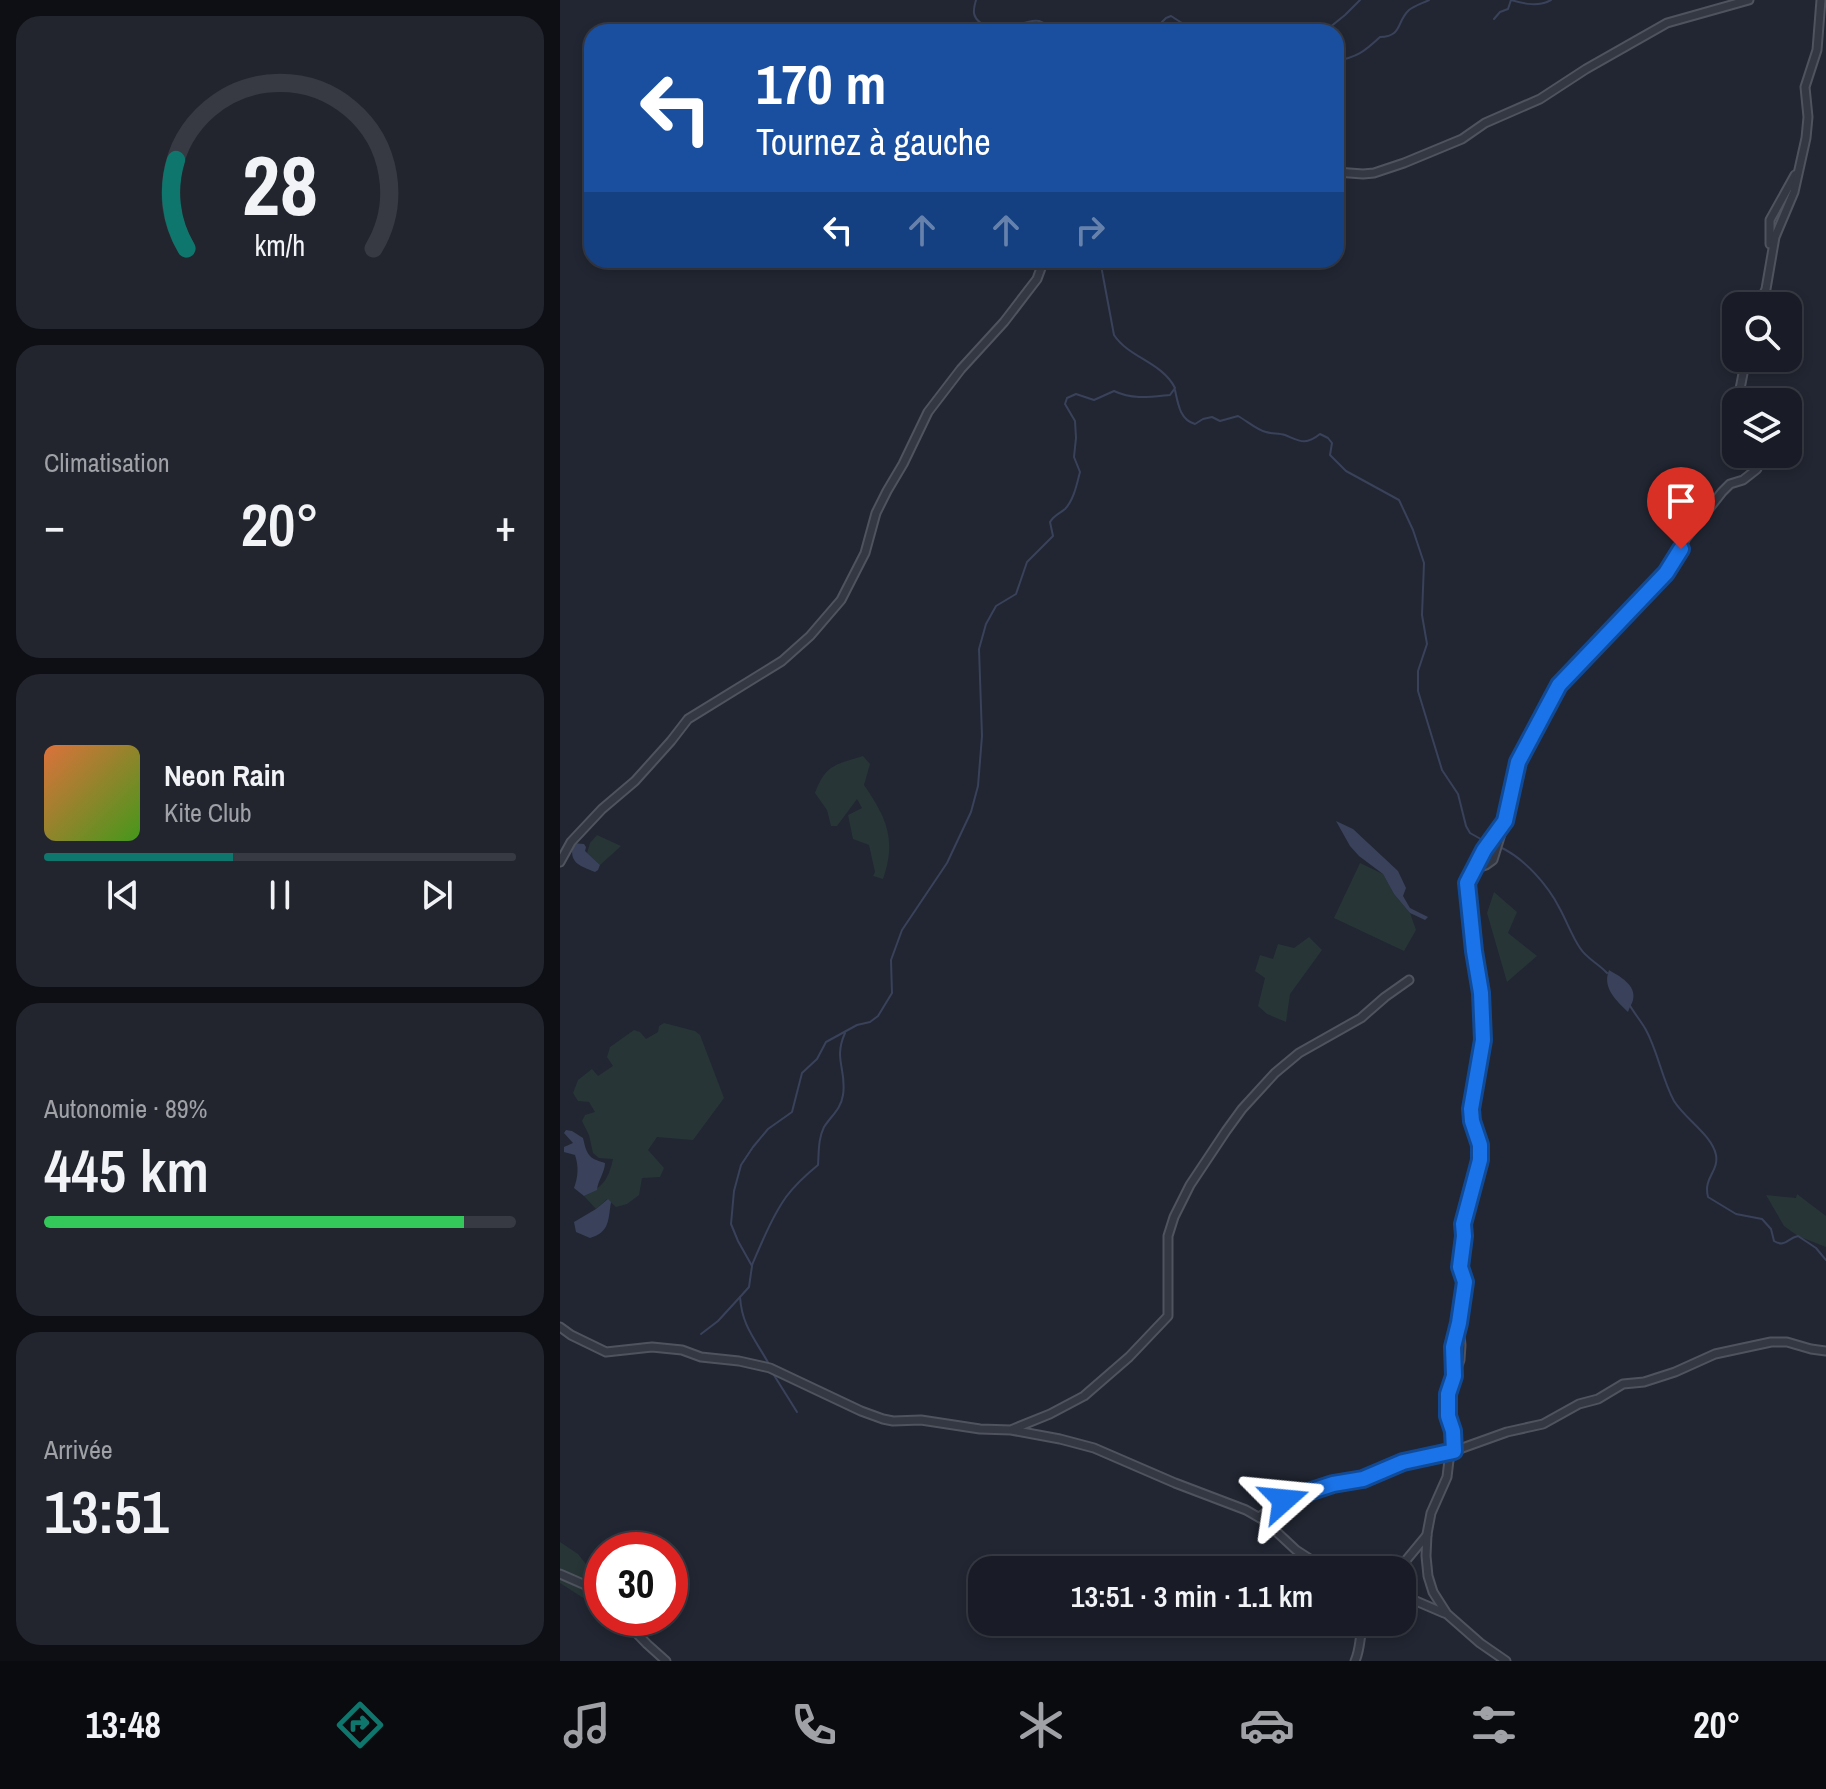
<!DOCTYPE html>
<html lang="fr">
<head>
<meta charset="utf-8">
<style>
	body { margin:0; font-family:"Archivo Narrow",sans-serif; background:#22252e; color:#f1f3f6; height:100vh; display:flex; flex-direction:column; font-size:30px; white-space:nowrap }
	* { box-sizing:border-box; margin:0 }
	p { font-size:26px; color:#9fa1a7 }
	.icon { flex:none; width:44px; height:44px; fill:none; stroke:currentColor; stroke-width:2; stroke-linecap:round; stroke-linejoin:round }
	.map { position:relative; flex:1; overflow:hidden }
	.side { display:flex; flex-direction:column; gap:16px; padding:16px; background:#0e0f15; width:560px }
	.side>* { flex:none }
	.top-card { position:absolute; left:24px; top:24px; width:760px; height:244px; border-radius:24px; box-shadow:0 4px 12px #0003,0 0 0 2px #373a43; background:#1a4fa0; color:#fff; overflow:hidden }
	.fabs { position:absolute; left:1162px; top:292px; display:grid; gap:16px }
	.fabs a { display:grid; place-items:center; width:80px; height:80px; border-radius:16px; background:#191c26; box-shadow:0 4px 12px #0003,0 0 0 2px #373a43; font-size:40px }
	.speed { position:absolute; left:24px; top:1532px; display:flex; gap:16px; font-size:40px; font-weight:700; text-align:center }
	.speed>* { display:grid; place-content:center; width:104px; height:104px; border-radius:50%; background:#191c26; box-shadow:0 4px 12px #0003,0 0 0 2px #373a43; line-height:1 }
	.speed .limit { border:12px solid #d22; background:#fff; color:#111 }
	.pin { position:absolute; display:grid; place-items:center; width:68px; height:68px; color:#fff; margin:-82px -34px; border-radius:50% 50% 50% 0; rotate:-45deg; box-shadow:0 0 8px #0007 }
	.pin .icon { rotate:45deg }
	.me { position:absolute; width:88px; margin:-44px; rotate:72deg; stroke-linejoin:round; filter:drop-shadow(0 0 6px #0008) }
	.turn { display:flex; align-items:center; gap:28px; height:168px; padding:0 40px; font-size:36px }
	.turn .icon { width:104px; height:104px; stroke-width:2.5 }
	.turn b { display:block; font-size:56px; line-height:68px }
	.lanes { display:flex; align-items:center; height:76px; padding:0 40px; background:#0003; justify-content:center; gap:40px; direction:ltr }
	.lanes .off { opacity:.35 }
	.big { font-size:60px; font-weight:600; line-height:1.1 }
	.side .card { flex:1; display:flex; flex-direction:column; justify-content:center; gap:12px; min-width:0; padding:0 28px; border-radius:24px; background:#22252e }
	.side .dial { align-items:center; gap:0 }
	.dial svg { height:208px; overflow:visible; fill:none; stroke:#373a43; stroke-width:7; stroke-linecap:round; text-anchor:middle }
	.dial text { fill:#f1f3f6; stroke:none }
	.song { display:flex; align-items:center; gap:24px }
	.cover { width:96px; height:96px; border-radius:12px; background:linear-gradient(135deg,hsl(20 70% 55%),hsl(100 70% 35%)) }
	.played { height:8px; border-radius:4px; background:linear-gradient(90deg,#0f766e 40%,#373a43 40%) }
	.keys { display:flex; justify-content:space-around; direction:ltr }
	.heat { display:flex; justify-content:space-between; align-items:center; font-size:44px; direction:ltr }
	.charge { height:12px; border-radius:6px; background:linear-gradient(90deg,#34c759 89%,#373a43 0) }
	.trip { position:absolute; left:408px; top:1556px; width:448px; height:80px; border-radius:24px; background:#191c26; box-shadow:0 4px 12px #0003,0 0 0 2px #373a43; font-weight:600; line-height:80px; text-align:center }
	.dock { display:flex; height:128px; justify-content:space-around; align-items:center; background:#0a0b0f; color:#9fa1a7 }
	.dock .icon { width:56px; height:56px }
	.dock .selected { color:#0f766e }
	.dock b { font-size:36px; color:#f1f3f6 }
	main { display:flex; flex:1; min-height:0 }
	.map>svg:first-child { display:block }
	.green { fill:#273537 }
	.water { fill:#39425a }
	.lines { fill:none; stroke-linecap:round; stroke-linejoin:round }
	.stream { stroke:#39425a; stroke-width:2 }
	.minor-casing { stroke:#4f535e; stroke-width:11 }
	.minor { stroke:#343843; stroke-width:7 }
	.route-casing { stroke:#114b97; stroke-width:20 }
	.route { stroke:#1a73e8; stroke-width:14 }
</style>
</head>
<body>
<main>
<section class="side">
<div class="card dial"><svg viewBox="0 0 100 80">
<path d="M14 69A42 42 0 1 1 86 69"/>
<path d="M14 69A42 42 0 0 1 10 35" stroke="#0f766e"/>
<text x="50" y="56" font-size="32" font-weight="700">28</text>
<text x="50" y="72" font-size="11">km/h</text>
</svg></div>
<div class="card"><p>Climatisation</p>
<div class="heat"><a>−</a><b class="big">20°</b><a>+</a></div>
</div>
<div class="card">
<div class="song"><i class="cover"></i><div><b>Neon Rain</b><p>Kite Club</p></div></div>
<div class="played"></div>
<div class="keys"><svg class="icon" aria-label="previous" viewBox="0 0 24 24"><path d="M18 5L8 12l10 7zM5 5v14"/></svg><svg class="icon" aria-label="pause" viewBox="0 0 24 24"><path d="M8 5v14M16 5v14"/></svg><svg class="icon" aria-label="next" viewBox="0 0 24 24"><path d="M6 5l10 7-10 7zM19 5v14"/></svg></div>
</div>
<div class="card"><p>Autonomie · 89%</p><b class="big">445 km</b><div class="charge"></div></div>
<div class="card"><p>Arrivée</p><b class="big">13:51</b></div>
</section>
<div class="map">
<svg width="1266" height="1661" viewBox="0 0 1266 1661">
	<rect width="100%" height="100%" fill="#212632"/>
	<g class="green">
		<path d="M303,756L310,764L304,785C326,817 337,839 323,879L313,876L315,872L309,845L293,839L288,815L302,808L297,799L277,826H271L267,810L255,793C266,764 275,765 303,756Z"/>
		<polygon points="37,835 61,846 40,865 27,853 30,843"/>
		<polygon points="800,863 823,874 834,894 850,913 856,930 844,951 774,918"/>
		<polygon points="934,892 957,912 948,933 977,956 947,982 927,913"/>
		<polygon points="749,937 762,950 730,994 726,1022 707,1014 698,1006 705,978 695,971 700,955 713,959 718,944 734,948"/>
		<path d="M104,1023L135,1031L140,1035L164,1098L133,1140L97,1137L88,1150L104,1168L100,1177L82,1178L79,1195L67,1204L56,1207L47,1199L36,1209L24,1196C44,1186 48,1180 53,1159L39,1158L33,1153L29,1135L22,1121L25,1115L35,1112L29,1102L18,1101L13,1093L18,1080L32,1069L38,1076L53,1066L47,1057L50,1047L74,1030L80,1032L86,1039L98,1032L99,1026Z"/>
		<polygon points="1237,1194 1266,1216 1266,1247 1238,1236 1224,1226 1206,1195 1236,1198"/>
		<polygon points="0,1542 18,1554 39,1581 25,1599 0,1583"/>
	</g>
	<g class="water">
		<polygon points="776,821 793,829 838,871 846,888 843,896 850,908 868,917 865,920 850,913 834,894 823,874 799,856 790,846"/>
		<path d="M13,843L24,844L26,847L25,851L40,865L38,870L35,872C18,865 9,863 13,843Z"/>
		<path d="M1049,970C1059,976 1077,985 1073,1000C1072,1004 1069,1008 1068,1012C1056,1000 1042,988 1049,970Z"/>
		<path d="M6,1130L12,1131L23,1138C27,1155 28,1158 45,1163C45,1172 38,1180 37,1190L24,1196L14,1188C18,1177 19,1167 15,1155L4,1152V1147L13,1143L4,1133Z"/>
		<path d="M48,1199L51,1202C48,1220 50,1232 30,1238L16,1232L14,1222L36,1209Z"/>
	</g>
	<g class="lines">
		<g class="stream">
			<path d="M416,0C413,10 412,17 421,23C446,41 459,18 479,21C486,23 491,28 496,32"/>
			<path d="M934,19L940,12L948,9L951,0C965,4 978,7 991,0"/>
			<polyline points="592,32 606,18 611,16 636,32"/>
			<polyline points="764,32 785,15 800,0"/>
			<path d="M776,61C797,57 804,52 820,37C843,36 836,22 849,10C854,6 863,3 869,0"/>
			<path d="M615,390C618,404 620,420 635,424L643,419L652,417L660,421L678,416C687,421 697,430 706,432C712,434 719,433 725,435C740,441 745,446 760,434L768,438L772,443L770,455L786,471L839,500L853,530L864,563L862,615L867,644L858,671V691L882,770L898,794L906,826L910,833L926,842"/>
			<path d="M940,847C964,858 988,885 1000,909C1007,922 1012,936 1020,948C1027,959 1038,963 1047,973"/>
			<path d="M1069,1004C1074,1013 1081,1021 1086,1030C1098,1052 1102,1079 1114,1101C1125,1119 1152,1135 1156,1155C1159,1172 1143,1177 1148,1197L1176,1214L1202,1219L1211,1229L1214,1241C1226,1248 1227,1238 1238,1236L1256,1248L1266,1260"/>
			<path d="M192,1265C202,1242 212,1217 226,1197C235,1185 247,1174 258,1165C259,1152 258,1139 264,1127C271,1116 281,1109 283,1095C287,1069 273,1060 285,1033"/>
			<polyline points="141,1334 158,1321 180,1297"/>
			<path d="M210,1366C196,1340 182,1327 180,1297L189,1287L192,1266L178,1241L171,1224L174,1191L181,1165L193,1147L208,1129L232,1112L242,1073L257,1059L266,1042L297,1025L310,1022L318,1016L332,993L331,960L342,930L387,863L411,812L418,786L422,736L419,649L426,624L436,606L456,594L467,562L493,536L490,522C494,515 499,514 505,509C514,500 517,483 520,472L514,457L516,438L515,421L505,404L507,398L516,394L534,400L554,391C573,400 590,397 610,395L615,388C602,362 569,358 554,335L540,260"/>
			<polyline points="212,1372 237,1412"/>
		</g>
		<g class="minor-casing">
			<g id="minor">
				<polyline points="776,172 803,174 814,173 844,163 902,139 925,123 980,99 1026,69 1107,23 1189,0"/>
				<polyline points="1210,244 1210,220 1235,175"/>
				<polyline points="1198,306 1206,289 1215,237 1234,192 1246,138 1248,117 1245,87 1257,50 1261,0"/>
				<polyline points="1180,402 1180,389 1186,358"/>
				<polyline points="0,862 11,842 42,809 75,781 111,741 128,719 222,661 250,636 281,600 305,553 316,513 327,491 343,464 368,412 401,369 444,322 477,279 484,260"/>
				<polyline points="915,870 924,850 941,826"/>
				<polyline points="0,1327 11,1335 46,1352 92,1347 122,1350 141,1357 179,1361 210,1368 301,1411 323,1419 333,1421 361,1420 420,1429 451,1430 500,1439 534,1448 615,1483 686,1510 705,1521 736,1550 767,1570"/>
				<polyline points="894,1370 893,1347 898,1327"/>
				<polyline points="453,1429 490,1414 524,1396 569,1357 608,1316 608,1236 614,1217 630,1185 666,1131 682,1109 715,1073 739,1053 801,1018 825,997 849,980"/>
				<polyline points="699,1517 724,1500 768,1485 803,1479 843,1462 894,1451 947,1432 983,1424 1019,1404 1038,1399 1063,1384 1084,1382 1115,1372 1155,1354 1211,1342 1227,1342 1251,1349 1266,1351"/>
				<polyline points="838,1570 867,1535"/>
				<polyline points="0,1574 39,1591 42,1595"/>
				<polyline points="842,1595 884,1613"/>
				<polyline points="62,1618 87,1644 106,1661"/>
				<path d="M795,1661C801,1648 799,1635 804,1622"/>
				<polyline points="946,1661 920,1643 887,1614 873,1592 868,1576 866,1556 867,1534 871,1513 887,1477 889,1460 894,1451 893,1431 888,1416 888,1394 900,1360 901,1345 898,1318 905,1282 900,1267 904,1236 903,1224 920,1160 920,1145 912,1121 911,1109 923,1040 921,993 914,951 907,883 917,868 926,865 933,860 945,821 958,762 999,685 1106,573 1126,538 1162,492 1170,484 1183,480 1197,469 1197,454"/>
			</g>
		</g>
		<use href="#minor" class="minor"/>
	</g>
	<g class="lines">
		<g class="route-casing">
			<polyline id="route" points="724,1500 773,1484 803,1479 843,1462 894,1451 893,1431 888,1416 888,1394 894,1376 893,1347 899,1323 905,1282 900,1267 904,1236 903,1224 920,1160 920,1145 912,1121 911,1109 923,1040 921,993 914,951 907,883 924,850 945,821 958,762 999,685 1106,573 1121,549"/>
		</g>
		<use href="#route" class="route"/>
	</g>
</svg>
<div class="fabs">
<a><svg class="icon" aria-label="search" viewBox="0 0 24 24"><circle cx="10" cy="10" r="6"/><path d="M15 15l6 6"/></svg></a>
<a><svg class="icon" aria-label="layers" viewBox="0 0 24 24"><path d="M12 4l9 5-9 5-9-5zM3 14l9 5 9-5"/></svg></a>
</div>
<div class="speed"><div class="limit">30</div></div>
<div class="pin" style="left:1121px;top:549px;background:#d93025"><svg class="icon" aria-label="arrive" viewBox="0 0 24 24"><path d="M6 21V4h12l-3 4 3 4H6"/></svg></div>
<svg class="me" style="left:724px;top:1500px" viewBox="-20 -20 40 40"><path d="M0-17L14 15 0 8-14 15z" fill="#1a73e8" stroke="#fff" stroke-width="4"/></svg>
<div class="trip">13:51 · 3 min · 1.1 km</div>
<div class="top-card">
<div class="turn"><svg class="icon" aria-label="left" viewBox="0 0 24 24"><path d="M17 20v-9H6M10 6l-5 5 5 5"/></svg><div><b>170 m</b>Tournez à gauche</div></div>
<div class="lanes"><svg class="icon" aria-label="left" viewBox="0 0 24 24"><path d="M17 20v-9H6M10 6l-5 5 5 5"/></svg><svg class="icon off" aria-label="ahead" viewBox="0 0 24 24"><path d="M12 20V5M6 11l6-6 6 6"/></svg><svg class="icon off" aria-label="ahead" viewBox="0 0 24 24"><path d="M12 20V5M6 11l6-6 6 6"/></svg><svg class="icon off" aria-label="right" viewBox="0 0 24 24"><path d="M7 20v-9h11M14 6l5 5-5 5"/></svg></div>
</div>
</div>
</main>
<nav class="dock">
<b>13:48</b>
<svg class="icon selected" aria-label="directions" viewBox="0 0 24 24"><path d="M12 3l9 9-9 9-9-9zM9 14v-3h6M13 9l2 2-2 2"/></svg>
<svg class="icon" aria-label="music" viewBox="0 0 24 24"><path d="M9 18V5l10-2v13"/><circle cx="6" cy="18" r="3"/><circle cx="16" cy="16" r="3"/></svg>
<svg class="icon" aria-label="phone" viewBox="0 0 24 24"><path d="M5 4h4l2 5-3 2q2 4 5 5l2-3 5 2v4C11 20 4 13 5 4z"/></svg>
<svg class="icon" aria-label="climate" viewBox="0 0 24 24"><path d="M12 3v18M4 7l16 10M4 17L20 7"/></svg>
<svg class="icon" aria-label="car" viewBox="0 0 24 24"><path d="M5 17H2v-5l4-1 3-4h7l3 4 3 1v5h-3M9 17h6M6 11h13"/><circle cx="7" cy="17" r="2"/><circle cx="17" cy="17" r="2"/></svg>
<svg class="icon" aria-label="filters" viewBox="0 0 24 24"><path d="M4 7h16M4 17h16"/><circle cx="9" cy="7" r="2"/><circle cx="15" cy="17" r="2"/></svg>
<b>20°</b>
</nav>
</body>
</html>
